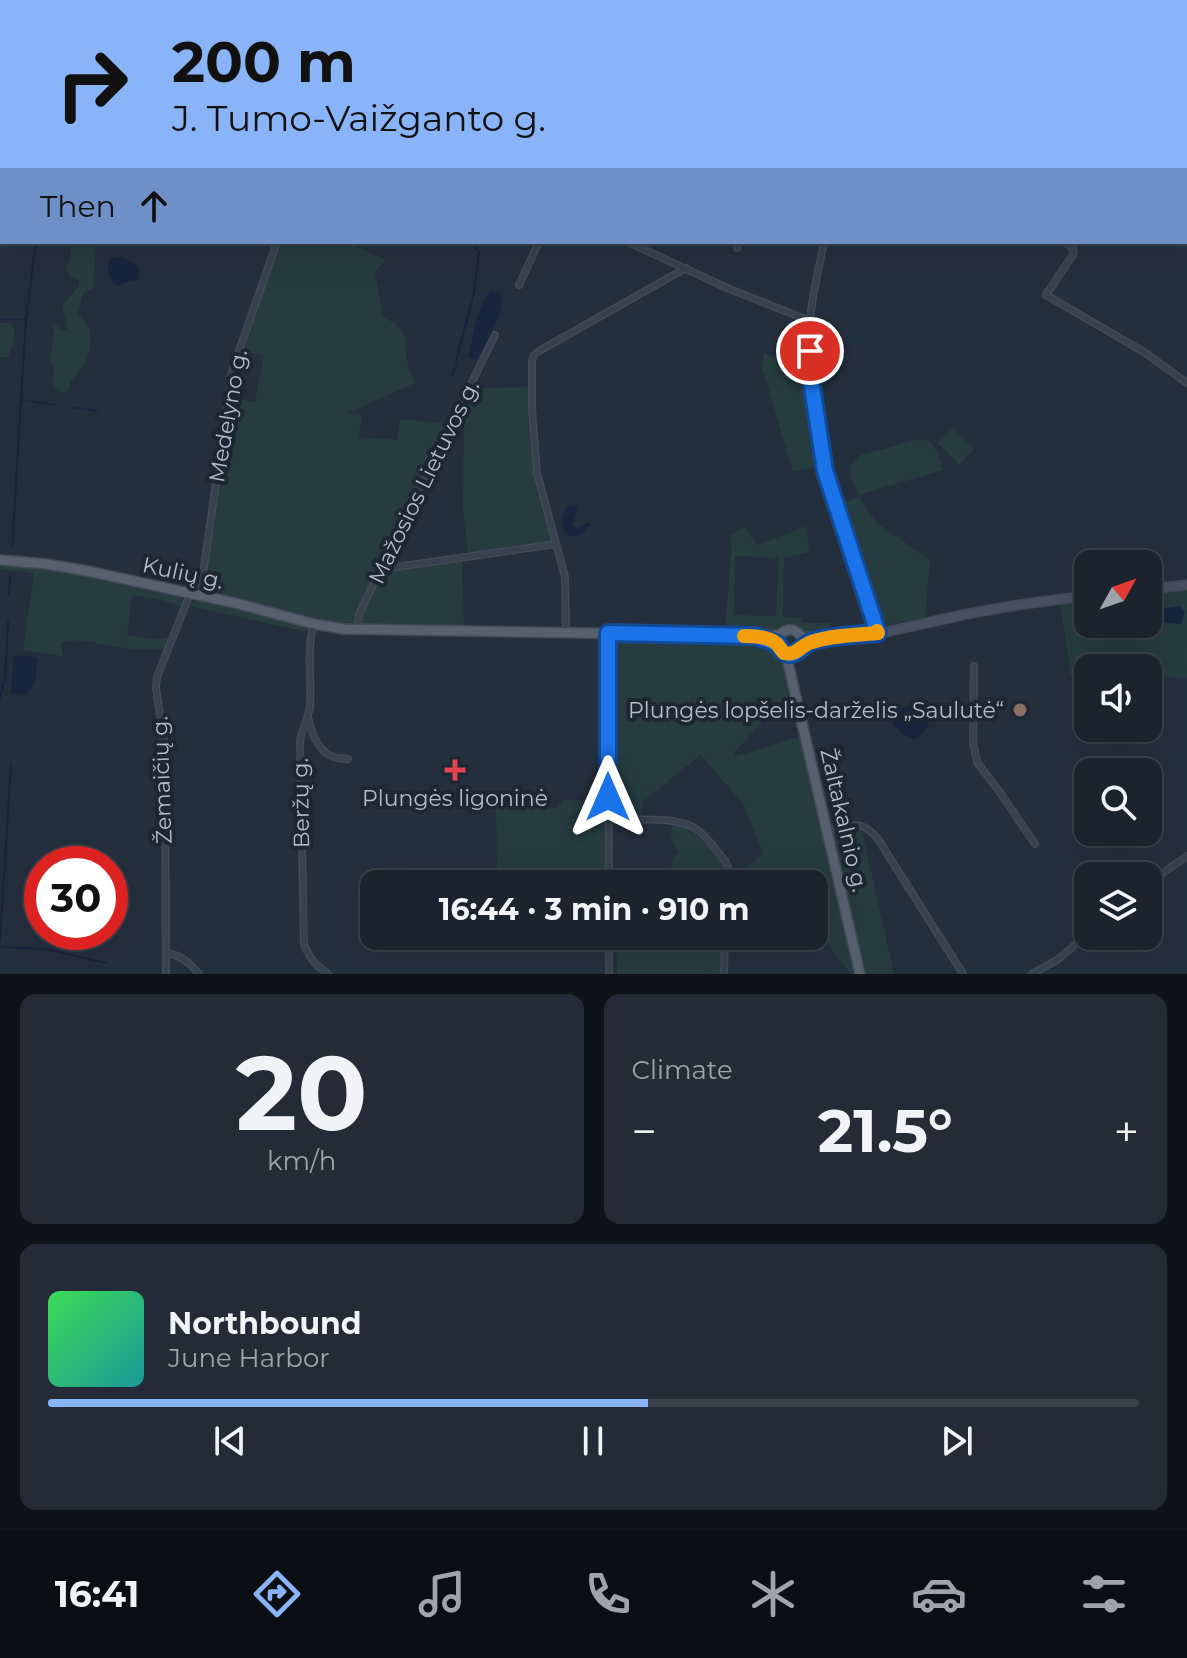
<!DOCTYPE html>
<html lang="en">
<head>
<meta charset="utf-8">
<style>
	body { margin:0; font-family:Montserrat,sans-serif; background:#242b36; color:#f1f3f6; height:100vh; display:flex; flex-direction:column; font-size:30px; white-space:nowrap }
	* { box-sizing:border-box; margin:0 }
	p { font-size:26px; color:#a0a4aa }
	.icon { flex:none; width:44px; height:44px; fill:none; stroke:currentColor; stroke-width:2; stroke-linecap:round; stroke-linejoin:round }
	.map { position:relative; height:974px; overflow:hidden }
	.drawer { display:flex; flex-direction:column; gap:20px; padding:20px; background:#0f1319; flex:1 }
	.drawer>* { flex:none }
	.banner { position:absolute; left:0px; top:0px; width:1188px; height:244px; box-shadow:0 8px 32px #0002,0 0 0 2px #39404a; background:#8ab4f8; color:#111; overflow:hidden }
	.needle { width:52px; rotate:50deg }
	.buttons { position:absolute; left:1074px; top:550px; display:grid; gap:16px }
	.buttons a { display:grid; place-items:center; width:88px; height:88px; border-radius:16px; background:#1b232e; box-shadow:0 8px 32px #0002,0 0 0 2px #39404a; font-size:40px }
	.speed { position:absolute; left:24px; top:846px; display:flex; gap:16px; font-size:40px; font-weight:700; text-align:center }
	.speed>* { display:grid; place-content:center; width:104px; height:104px; border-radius:50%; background:#1b232e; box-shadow:0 8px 32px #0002,0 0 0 2px #39404a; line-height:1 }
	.speed .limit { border:12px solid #d22; background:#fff; color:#111 }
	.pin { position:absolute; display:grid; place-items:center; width:68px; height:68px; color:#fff; margin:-34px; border:4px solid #fff; border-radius:50%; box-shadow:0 2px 8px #0007 }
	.me { position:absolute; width:88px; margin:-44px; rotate:0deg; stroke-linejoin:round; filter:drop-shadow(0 0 6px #0008) }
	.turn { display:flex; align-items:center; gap:28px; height:168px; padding:0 40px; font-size:36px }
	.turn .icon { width:104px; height:104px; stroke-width:2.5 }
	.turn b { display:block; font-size:56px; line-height:68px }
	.then { display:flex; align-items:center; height:76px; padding:0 40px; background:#0003; gap:16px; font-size:30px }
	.big { font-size:60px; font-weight:700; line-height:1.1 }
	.drawer .card { flex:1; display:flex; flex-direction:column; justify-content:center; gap:12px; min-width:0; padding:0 28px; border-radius:16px; background:#242b36 }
	.drawer .dial { align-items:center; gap:0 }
	.dial b { font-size:104px; line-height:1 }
	.song { display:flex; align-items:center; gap:24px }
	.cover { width:96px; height:96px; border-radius:12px; background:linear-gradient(135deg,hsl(130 70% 55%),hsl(180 70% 35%)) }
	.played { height:8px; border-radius:4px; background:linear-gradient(90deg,#8ab4f8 55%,#39404a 55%) }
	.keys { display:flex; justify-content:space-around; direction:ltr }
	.heat { display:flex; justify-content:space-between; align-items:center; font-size:44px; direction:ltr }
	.drawer .tiles { flex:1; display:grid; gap:20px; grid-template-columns:1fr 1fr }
	.card:last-child { grid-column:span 2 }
	.trip { position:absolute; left:360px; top:870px; width:468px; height:80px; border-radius:16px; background:#1b232e; box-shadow:0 8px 32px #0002,0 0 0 2px #39404a; font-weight:700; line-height:80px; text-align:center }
	.tab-bar { display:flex; height:128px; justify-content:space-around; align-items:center; background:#0b0e12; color:#a0a4aa }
	.tab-bar .icon { width:56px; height:56px }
	.tab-bar .on { color:#8ab4f8 }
	.tab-bar b { font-size:36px; color:#f1f3f6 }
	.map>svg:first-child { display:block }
	.green { fill:#263c3f; fill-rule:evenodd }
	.water { fill:#17263c }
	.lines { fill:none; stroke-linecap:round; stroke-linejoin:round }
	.stream { stroke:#17263c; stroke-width:2 }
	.minor-casing { stroke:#414a57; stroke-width:8 }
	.secondary-casing { stroke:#414a57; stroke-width:11 }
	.primary-casing { stroke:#414a57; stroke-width:12 }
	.minor { stroke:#38414e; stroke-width:5 }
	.secondary { stroke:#465061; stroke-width:8 }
	.primary { stroke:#56606e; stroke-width:9 }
	.route-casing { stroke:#114b97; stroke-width:20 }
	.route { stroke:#1a73e8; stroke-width:14 }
	.slow { stroke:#f59e0b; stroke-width:14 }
	.education-dot { fill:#8d6e63; stroke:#1d2633; stroke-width:3 }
	.health-dot { fill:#e0444e; stroke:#1d2633; stroke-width:3 }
	.labels { text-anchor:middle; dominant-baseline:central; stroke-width:8; stroke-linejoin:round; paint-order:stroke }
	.street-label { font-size:22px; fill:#b4bcc9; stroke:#1d2633 }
	.poi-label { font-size:22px; fill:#b4bcc9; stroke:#1d2633; text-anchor:end }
</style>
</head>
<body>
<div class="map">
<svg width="1187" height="974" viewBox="0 0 1187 974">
	<rect width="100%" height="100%" fill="#242f3e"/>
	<g class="green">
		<path d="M70,242H96L93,288L83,293L78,313C82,318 87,323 89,329C95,349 84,369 70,382C70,389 68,391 61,393L56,390L52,381L54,368L50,361L54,330L51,325L55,324L62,331L67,330V325L62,306L79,286V280L71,277L66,268L71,253Z"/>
		<path d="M280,242H346L386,260L375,272L383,317C411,330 403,340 408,365C409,371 412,377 415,383L348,413L362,415L359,437L397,440L400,419L450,424L378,571L462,559L464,625H350L331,623L213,594L207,591L205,585L232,398L255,402L264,356L241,350Z"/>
		<path d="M0,323H10C20,334 13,344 8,357H0Z"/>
		<polygon points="764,354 805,361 813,426 822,465 793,472 762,367"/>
		<polygon points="529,387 534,472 552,541 468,553 463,511 464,408 475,388"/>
		<polygon points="953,428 974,449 959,464 938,443"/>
		<path d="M920,439C937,441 939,456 943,470L859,495C851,478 844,468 861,455Z"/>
		<polygon points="859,497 876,522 930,560 925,618 888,625 880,621 841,503"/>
		<path d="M744,526L757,545L807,526L809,552L784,558L783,616L801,618L802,623H830V634H805L792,626L775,633L725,632L732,540L730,536ZM735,556L778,558L776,616L734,615Z"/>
		<path d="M0,563L64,570L179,595L182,601L181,606L162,600L132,595L127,635L161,640V638H169L165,649C152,649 138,650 125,648C103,646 84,636 61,643L63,656L23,650L34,573L0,569Z"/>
		<polygon points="1187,589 1187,678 1160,677 1155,682 1151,677 1148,677 1148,668 1088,668 1088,676 1071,676 1060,604 1088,601 1088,624 1148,624 1148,594"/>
		<polygon points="198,599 297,623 308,628 308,632 189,606"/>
		<path d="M614,638L756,639C786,646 786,665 793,692L783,699L734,753L737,756L802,735L835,879L855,974H851L814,928V884H734L735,877L763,854L744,805L701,755L643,801L642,819L613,818L610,644Z"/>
		<polygon points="563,800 606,800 606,879 556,880 556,884 497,884 496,805 556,808"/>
		<path d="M672,824C697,828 710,848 725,866L724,884H675C672,870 668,863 678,852L671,836Z"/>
		<polygon points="861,827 894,974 864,974 833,834"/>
		<polygon points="616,936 722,936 720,974 709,974 706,972 704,974 617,974"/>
	</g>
	<g class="water">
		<polygon points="114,257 120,257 137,265 140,275 138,280 125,282 120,286 113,284 108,268 109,260"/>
		<path d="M491,291L501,293C507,311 485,344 476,360L471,359L468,356C474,336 476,306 491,291Z"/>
		<path d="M573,506L577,509V513L572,525L576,528L588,523L590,524C574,549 552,531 567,507Z"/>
		<polygon points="1180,606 1185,612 1181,624 1148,622 1148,610"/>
		<path d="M15,655L34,657L37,659C36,677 36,704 11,693L13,660Z"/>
		<path d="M919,704L925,708L929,725L918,738L914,740C905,736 891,726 889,716L897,709Z"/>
	</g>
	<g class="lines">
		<g class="stream">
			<polyline points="99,0 100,2"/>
			<polyline points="0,319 26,319"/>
			<polyline points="452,376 474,293 479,252 471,242"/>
			<polyline points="22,400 56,405"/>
			<polyline points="72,407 97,411"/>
			<polyline points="12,547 26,319 36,242"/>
			<polyline points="9,595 10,576"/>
			<polyline points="0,698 5,678 8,621"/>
			<polyline points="0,941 11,764"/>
			<polyline points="0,947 47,949 106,963"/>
		</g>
		<g class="minor-casing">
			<g id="minor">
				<polyline points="309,0 310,2"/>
				<polyline points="635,0 636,2"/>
				<polyline points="36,2 38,0"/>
				<polyline points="372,2 378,0"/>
				<polyline points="732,2 732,0"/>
				<polyline points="874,2 874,0"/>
				<polyline points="1007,2 1007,0"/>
				<polyline points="0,53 2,50"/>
				<polyline points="628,242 727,288 810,321"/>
				<path d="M824,242C819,268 812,295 810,321C802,426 845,534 877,632"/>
				<polyline points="1065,242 1073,249 1074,253 1046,295 1144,352 1187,383"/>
				<polyline points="737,248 737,242"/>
				<polyline points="519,285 539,242"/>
				<polyline points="383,569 556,544"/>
				<polyline points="200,595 232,371 277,242"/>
				<path d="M314,624C306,650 312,679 310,706C309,719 301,729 300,742L304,945C310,958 316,966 328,974"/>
				<polyline points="357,629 359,614 495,335"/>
				<polyline points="566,633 565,577 537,473 532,409 532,361 534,355 539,351 686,268"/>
				<polyline points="608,634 609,884"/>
				<polyline points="974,666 973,742 977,762 1001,794 1035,844"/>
				<path d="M308,717C311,731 318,752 334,757C338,759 343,758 348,759"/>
				<path d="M609,820C632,820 678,816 696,829C708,837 717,851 726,862L728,868L727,884"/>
				<path d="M828,831C852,826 861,818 878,839L963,974"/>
				<polyline points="1148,883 1187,856"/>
				<polyline points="609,936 609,974"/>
				<path d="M166,953C180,954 191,964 199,974"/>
				<polyline points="166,974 165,749 156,688 157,677 190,594"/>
				<polyline points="724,974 725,936"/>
				<polyline points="1032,974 1057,960 1088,934"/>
			</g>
		</g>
		<g class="secondary-casing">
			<g id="secondary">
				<polyline points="1148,589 1187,585"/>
				<path d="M801,636C860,645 920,622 978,612C1014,605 1051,600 1088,596"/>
				<polyline points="802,646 818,640"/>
			</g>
		</g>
		<g class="primary-casing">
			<g id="primary">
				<polyline points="0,560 46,564 88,571 239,604 314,624 344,629 755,636 780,635"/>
				<circle cx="790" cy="642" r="12"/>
				<polyline points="786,654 860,974"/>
			</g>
		</g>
		<use href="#minor" class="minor"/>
		<use href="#secondary" class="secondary"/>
		<use href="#primary" class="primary"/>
	</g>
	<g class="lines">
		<g class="route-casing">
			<path id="route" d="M608,797V633L755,636L778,644C781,650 784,655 792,654C799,653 803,644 813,641C834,635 856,635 878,633L825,471L811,380L810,351"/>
		</g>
		<use href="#route" class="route"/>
		<path class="slow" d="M744,636C754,636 769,637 776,643C779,646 781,650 784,653C798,656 800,645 812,642C833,635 856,635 878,633L877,631"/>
	</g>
	<circle class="education-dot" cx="1020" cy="710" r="8"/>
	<path class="health-dot" d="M451 758h8v8h8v8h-8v8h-8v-8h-8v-8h8z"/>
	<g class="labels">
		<g class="street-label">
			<text transform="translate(228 416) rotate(-80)">Medelyno g.</text>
			<text transform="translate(424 482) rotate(-64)">Mažosios Lietuvos g.</text>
			<text transform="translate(183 573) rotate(12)">Kulių g.</text>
			<text transform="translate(162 780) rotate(-92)">Žemaičių g.</text>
			<text transform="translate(301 803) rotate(-91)">Beržų g.</text>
			<text transform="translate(844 820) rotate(77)">Žaltakalnio g.</text>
		</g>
		<g class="poi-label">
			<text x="1004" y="710">Plungės lopšelis-darželis „Saulutė“</text>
			<text x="455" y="798" text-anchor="middle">Plungės ligoninė</text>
		</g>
	</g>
</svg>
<div class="buttons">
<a><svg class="needle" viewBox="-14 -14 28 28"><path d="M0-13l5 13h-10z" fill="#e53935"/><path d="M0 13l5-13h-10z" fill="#a0a4aa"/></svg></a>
<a><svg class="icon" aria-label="sound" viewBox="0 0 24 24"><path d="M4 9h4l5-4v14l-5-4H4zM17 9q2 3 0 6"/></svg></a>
<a><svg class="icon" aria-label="search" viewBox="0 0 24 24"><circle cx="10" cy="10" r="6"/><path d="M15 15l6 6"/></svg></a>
<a><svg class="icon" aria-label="layers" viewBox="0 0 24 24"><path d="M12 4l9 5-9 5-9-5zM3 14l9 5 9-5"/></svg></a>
</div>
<div class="speed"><div class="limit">30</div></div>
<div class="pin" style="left:810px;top:351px;background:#d93025"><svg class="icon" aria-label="arrive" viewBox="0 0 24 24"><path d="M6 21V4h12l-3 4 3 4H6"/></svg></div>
<svg class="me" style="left:608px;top:797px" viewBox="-20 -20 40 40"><path d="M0-17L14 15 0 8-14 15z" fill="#1a73e8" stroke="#fff" stroke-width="4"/></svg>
<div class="trip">16:44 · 3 min · 910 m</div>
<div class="banner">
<div class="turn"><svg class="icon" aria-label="right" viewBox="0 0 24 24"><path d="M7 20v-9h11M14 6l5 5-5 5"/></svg><div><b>200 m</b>J. Tumo-Vaižganto g.</div></div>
<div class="then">Then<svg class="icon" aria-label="ahead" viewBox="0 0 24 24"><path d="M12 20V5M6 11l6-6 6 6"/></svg></div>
</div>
</div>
<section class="drawer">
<div class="tiles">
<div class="card dial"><b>20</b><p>km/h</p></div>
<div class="card"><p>Climate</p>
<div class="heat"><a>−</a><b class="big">21.5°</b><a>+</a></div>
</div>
<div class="card">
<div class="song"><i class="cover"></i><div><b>Northbound</b><p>June Harbor</p></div></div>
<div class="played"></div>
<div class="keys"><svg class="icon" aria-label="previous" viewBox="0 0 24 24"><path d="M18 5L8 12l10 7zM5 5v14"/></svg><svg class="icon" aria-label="pause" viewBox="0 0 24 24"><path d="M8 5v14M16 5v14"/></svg><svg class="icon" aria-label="next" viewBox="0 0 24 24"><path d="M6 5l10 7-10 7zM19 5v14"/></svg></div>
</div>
</div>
</section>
<nav class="tab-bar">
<b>16:41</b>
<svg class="icon on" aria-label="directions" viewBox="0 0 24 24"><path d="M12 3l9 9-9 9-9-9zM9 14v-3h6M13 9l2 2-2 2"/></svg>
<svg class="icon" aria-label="music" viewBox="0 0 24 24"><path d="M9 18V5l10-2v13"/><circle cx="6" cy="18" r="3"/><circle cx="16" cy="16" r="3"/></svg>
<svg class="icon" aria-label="phone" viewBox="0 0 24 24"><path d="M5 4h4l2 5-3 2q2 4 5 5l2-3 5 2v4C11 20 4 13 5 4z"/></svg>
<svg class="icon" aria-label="climate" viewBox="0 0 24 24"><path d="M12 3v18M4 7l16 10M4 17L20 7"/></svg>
<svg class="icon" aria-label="car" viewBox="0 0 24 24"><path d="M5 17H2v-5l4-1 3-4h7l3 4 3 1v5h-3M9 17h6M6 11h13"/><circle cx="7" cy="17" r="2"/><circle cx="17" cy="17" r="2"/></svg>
<svg class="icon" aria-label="filters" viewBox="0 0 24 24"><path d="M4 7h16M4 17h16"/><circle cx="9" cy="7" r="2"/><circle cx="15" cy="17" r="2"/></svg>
</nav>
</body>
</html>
